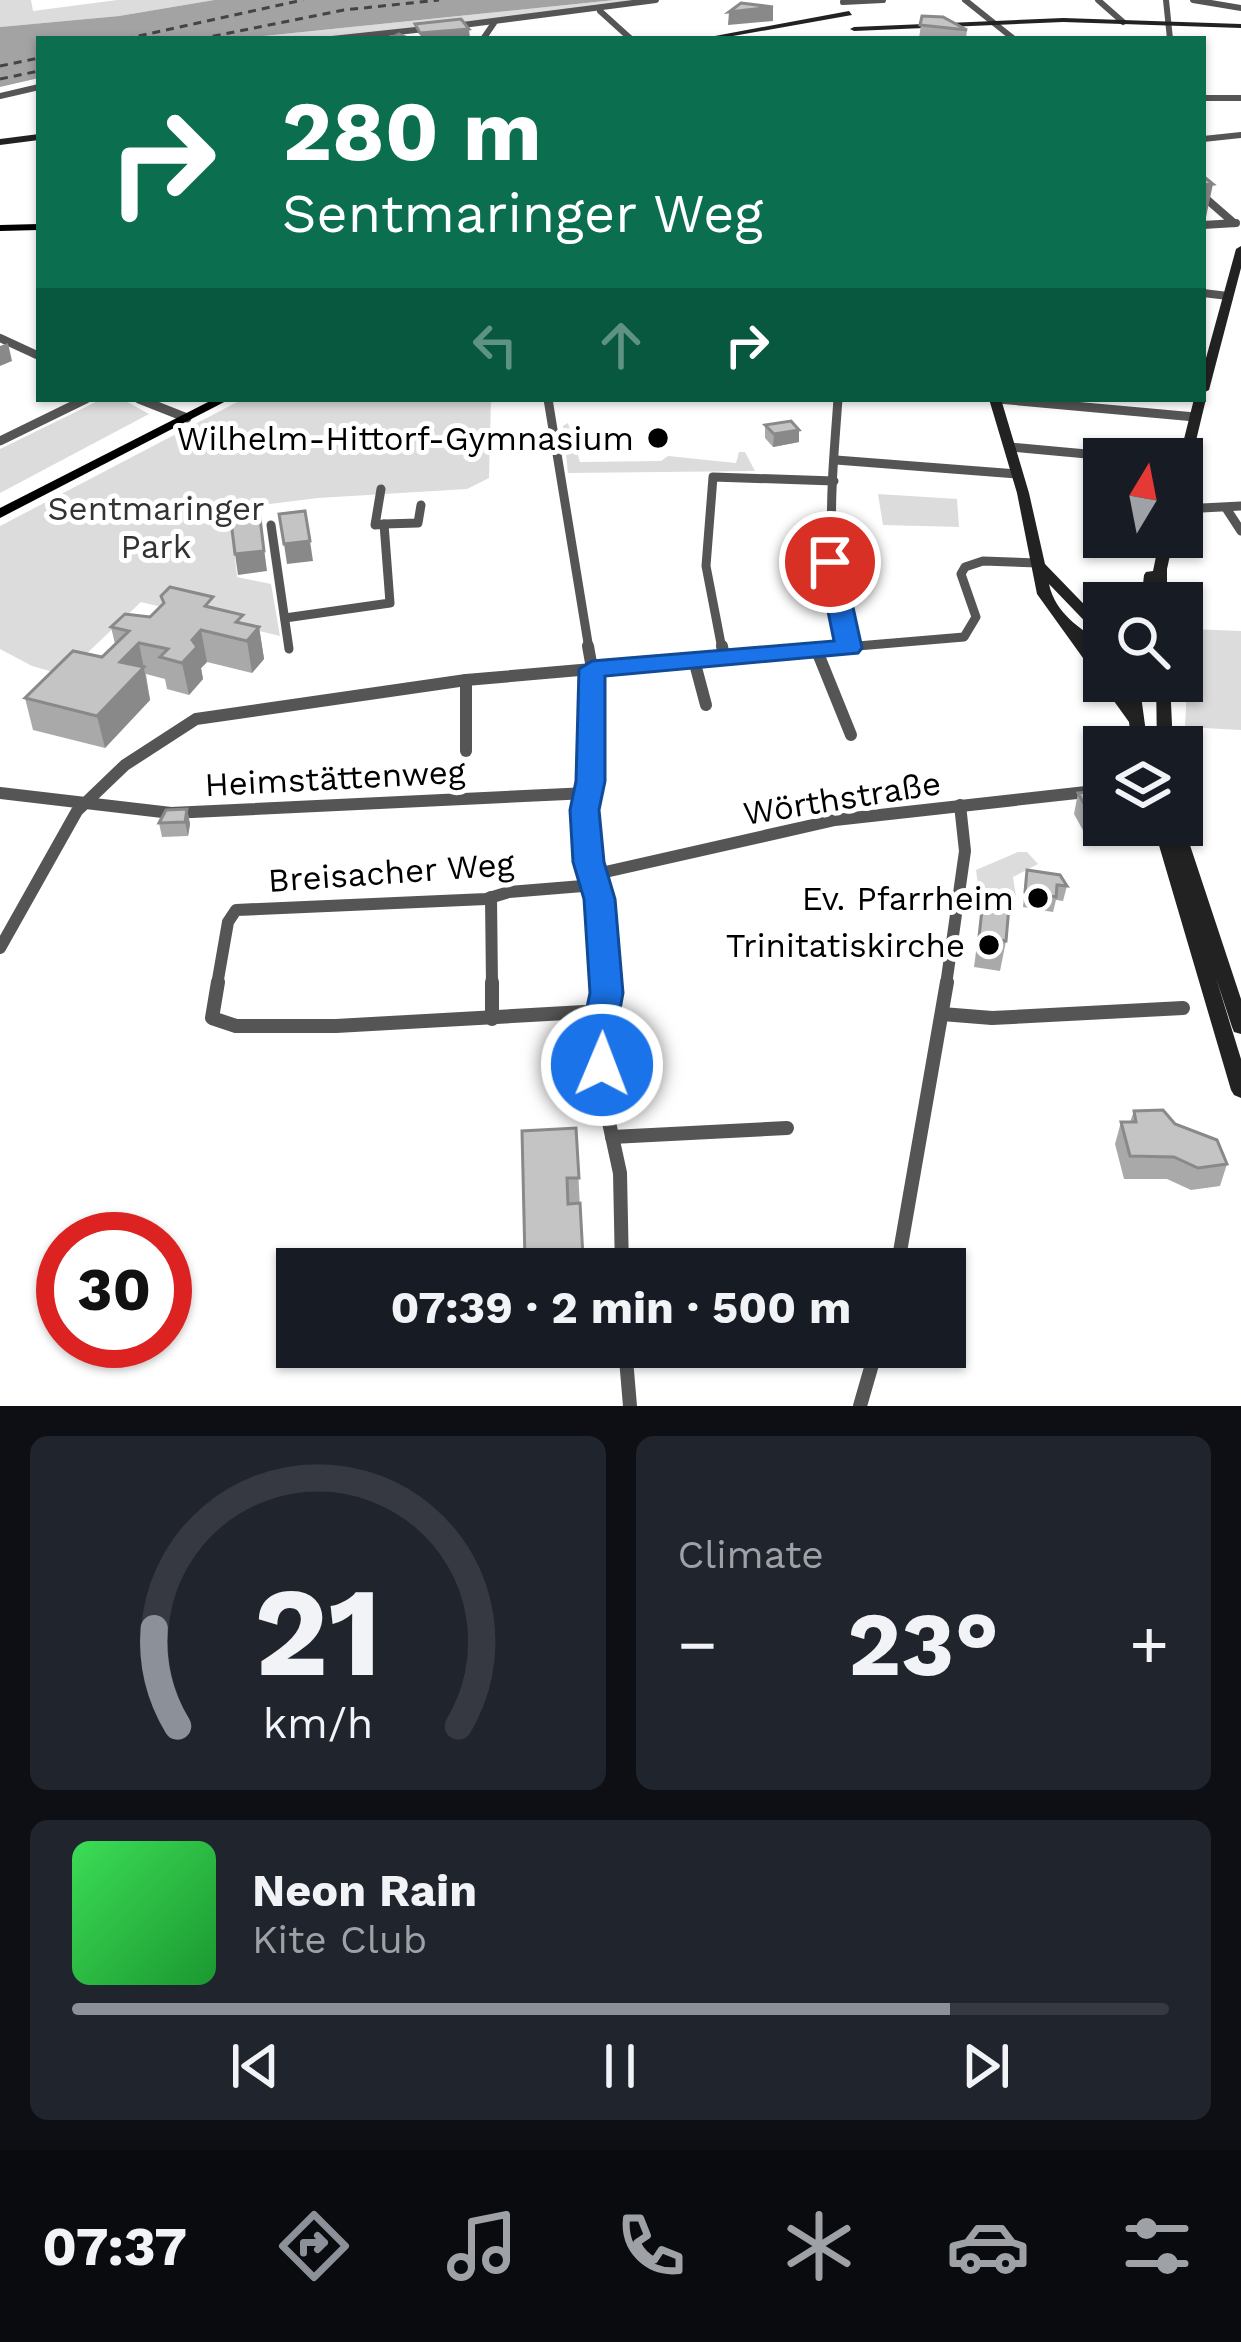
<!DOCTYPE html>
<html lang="en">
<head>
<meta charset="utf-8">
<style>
	body { margin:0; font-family:"Work Sans",sans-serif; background:#20242c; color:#f1f3f6; height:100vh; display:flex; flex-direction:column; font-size:45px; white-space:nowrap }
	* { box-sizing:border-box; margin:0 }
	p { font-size:39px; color:#9ea1a6 }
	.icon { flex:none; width:66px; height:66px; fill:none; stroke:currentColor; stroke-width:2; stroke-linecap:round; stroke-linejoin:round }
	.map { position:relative; height:1406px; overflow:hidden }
	.details { display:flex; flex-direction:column; gap:30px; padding:30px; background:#0d0f14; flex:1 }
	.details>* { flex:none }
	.guide { position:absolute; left:36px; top:36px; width:1170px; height:366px; border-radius:0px; box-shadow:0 3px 9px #0004; background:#0b6e4f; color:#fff; overflow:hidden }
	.needle { width:78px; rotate:10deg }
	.controls { position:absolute; left:1083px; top:438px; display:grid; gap:24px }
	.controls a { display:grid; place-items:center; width:120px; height:120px; border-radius:0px; background:#171b24; box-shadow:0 3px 9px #0004; font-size:60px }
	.speed { position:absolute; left:36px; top:1212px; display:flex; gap:24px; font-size:60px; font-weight:700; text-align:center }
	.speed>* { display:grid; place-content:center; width:156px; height:156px; border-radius:50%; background:#171b24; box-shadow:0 3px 9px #0004; line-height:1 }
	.speed .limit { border:18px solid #d22; background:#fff; color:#111 }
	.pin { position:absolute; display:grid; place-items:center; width:102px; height:102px; color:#fff; margin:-51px; border:6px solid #fff; border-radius:50%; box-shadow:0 3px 12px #0007 }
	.me { position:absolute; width:132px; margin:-66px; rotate:1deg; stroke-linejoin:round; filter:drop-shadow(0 0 9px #0008) }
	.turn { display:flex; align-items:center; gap:42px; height:252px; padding:0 48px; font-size:54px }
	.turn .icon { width:156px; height:156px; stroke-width:2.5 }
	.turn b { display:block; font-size:84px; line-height:102px }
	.lanes { display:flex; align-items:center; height:114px; padding:0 48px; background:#0003; justify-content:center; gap:60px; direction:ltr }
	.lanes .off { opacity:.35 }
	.big { font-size:90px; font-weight:700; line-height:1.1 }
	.details .card { flex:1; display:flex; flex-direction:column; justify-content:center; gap:18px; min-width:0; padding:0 42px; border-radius:18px; background:#20242c }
	.details .dial { align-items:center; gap:0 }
	.dial svg { height:312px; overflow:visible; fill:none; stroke:#363941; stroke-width:7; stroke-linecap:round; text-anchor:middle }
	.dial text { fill:#f1f3f6; stroke:none }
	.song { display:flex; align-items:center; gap:36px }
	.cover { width:144px; height:144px; border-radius:18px; background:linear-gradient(135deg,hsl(130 70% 55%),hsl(130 70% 35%)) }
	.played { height:12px; border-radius:6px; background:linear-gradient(90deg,#8c9099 80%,#363941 80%) }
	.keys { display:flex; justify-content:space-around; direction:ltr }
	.heat { display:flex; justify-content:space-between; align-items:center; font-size:66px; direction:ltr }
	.details .tiles { flex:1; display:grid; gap:30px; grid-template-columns:1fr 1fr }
	.card:last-child { grid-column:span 2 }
	.trip { position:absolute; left:276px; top:1248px; width:690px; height:120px; border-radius:0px; background:#171b24; box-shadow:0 3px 9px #0004; font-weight:700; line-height:120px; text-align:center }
	.tab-bar { display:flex; height:192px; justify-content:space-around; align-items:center; background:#090b0e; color:#9ea1a6 }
	.tab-bar .icon { width:84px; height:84px }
	.tab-bar .active { color:#8c9099 }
	.tab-bar b { font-size:54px; color:#f1f3f6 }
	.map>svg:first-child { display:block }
	.green { fill:#dcdcdc }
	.water { fill:#a3a3a3 }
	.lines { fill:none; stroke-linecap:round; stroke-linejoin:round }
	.ferry { stroke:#444; stroke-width:3; stroke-dasharray:8 6; stroke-linecap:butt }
	.street-far4 { stroke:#555; stroke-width:6 }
	.street-far3 { stroke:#555; stroke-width:8 }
	.street-far2 { stroke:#555; stroke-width:9 }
	.street-far1 { stroke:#555; stroke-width:12 }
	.street { stroke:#555; stroke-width:14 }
	.secondary { fill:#222; fill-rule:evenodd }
	.primary { fill:#000; fill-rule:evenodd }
	.wall { fill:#a9a9a9 }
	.shaded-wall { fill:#898989 }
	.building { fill:#c4c4c4; stroke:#898989; stroke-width:3 }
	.route { fill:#1a73e8; stroke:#114b97; stroke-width:3 }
	.poi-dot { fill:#000; stroke:#fff; stroke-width:4.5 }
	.labels { text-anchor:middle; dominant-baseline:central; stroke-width:10; stroke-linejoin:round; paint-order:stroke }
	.poi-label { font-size:33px; fill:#000; stroke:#fff; text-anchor:end }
	.park-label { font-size:33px; fill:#333; stroke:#fff }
	.street-label { font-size:33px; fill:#000; stroke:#fff }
</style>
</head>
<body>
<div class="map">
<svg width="1241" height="1406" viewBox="0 0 1241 1406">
	<rect width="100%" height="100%" fill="#fff"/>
	<g class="green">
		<polygon points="0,0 31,0 33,11 117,0 214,0 119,16 0,27"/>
		<path d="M615,0H647C511,21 371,39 234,39Z"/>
		<polygon points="102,399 122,399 149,414 0,493 0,449"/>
		<polygon points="243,399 491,399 489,478 467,489 318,498 230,509 237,577 271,584 280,636 141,602 64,675 32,666 0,649 0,526"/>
		<polygon points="568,423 580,462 661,461 668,456 736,463 739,452 745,452 755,471 568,473 563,426"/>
		<polygon points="878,494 957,499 959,527 883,525"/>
		<polygon points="1190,629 1241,631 1241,730 1185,727"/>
		<polygon points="1018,852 1027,852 1038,864 1013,877 1016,896 1009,903 980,899 976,870"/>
	</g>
	<polygon class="water" points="214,0 615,0 234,39 39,39 39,78 0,87 0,27 119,16"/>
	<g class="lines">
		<g class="ferry">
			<polyline points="125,39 303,0"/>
			<polyline points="199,39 344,10 439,0"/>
			<polyline points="0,66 39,58"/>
			<polyline points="0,79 39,71"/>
		</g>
		<g class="street-far4">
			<polyline points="965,0 1014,39"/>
			<polyline points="1098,0 1123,22"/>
			<polyline points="1166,0 1170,39"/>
			<polyline points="1193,0 1241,8"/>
			<polyline points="843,2 883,0"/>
			<polyline points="600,11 631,39"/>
			<polyline points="455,26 656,0"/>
			<polyline points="332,39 425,29"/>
			<polyline points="483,39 494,23"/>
			<polyline points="0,96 39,87"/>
			<polyline points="1203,98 1241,98"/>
			<polyline points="1203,139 1241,135"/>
		</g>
		<g class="street-far3">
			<polyline points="1203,196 1234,223"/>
			<polyline points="1203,225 1236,223"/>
			<polyline points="1203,293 1228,296"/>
			<polyline points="0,338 39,356"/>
		</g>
		<g class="street-far2">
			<polyline points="139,399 187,418"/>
			<polyline points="548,399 589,649"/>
			<path d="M838,399C831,495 824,553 849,648"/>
			<polyline points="998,399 1195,417"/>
			<polyline points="0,441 86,399"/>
			<polyline points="1010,447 1141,459"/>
			<polyline points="836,460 1017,474"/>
			<polyline points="1226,508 1241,531"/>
			<polyline points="1182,509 1241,506"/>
			<polyline points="384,524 418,523 421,505"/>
			<polyline points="271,525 289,649"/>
			<polyline points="285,618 390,603 384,524 375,525 381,489"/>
			<polyline points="722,649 706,566 713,477 834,481"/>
			<polyline points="822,649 964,637 976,617 961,574 965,567 983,561 1038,563"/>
		</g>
		<g class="street-far1">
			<polyline points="588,646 593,674 590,781 584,810 588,862 599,899 605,985"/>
			<polyline points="722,646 724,657"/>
			<polyline points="817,651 851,735"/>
			<polyline points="694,660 706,705"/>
			<polyline points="466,680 466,751"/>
			<polyline points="0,793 171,813 588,793"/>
			<polyline points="592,875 835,820 1104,790"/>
			<polyline points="491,897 492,985"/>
			<polyline points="0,948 77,811 125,765 196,719 466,680 856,646"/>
			<polyline points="217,985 228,922 236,910 486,899 509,892 595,885"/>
			<polyline points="946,985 965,851 960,805"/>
		</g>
		<g class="street">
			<polyline points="218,982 212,1018 236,1026 336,1026 602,1011"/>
			<polyline points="492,982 492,1019"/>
			<polyline points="605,982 600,1026 605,1104 620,1173 622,1269"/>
			<polyline points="942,1014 992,1018 1183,1008"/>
			<polyline points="612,1137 787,1128"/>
			<polyline points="897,1269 947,982"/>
			<polyline points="625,1347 630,1406"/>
			<polyline points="860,1406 877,1347"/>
		</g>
		<g class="secondary">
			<polygon points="849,11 852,15 716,39 699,39"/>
			<polygon points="1063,18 1241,24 1241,28 1063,22 854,31 850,29 854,27"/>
			<polygon points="39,134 39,140 0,145 0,139"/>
			<polygon points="1241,246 1241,268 1209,390 1203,393 1203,369 1236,249"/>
			<polygon points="1203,396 1206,399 1188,474 1182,478 1182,459 1179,459 1194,399 1203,399"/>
			<path d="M989,399H1001L1029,493L1045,564L1104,625V637L1099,636L1049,584C1055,613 1080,629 1104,644V654L1089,647L1104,668V681H1113L1127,700L1125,681H1139L1148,747H1132L1129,722L1037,594L1017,493Z"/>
			<polygon points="1160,537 1174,537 1167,569 1167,603 1141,603 1144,575 1146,572 1153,571"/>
			<polygon points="1156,681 1170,681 1173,747 1157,747"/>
			<polygon points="1182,821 1241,999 1241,1034 1234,1032 1232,1027 1216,978 1241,1059 1241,1098 1234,1095 1231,1090 1153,825 1182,825"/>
		</g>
		<g class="primary">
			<polygon points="39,224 39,230 0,231 0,225"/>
			<polygon points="214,399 230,399 0,518 0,508"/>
		</g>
	</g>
	<g class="wall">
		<polygon points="922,16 967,30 966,39 919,39"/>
		<polygon points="765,425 799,442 773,447 765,438"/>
		<polygon points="161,596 215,608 244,624 259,627 264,659 252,673 207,662 201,668 203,679 189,695 167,689 165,679 146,674 150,700 105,748 33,730 25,698 102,657 115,644 111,627 150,617 163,605"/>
		<polygon points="1085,784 1104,787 1104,825 1122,825 1120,831 1085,834 1074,814 1078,793 1083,792"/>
		<polygon points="187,809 190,824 188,836 162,837 159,823"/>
		<polygon points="1027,870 1067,886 1063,901 1056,900 1053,912 1023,907"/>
		<polygon points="984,891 1006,941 1000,971 974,967"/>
		<polygon points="1134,1111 1175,1124 1227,1164 1220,1186 1191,1190 1167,1179 1124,1179 1115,1144 1121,1122 1130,1122"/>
		<polygon points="576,1128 583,1269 526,1269 522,1131"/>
	</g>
	<g class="shaded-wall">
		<polygon points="773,7 773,21 728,25 729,12"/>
		<polygon points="469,29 470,39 421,39 420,33"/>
		<polygon points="1213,184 1206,217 1203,217 1203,185"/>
		<polygon points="8,343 12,361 0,366 0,346"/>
		<polygon points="799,430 799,442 773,447 774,434"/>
		<polygon points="260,518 267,571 238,575 235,554"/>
		<polygon points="310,541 313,561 287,564 284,544"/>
		<polygon points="259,627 264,659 252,673 247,641"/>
		<polygon points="201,630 207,662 201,668 203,679 189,695 182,663 192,640"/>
		<polygon points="139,643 150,700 105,748 97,716 120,662"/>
		<polygon points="187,809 190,824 188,836 185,822"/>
	</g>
	<g class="building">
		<polygon points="741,3 773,7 729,12"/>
		<polygon points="922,16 943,17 967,30 920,25"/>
		<polygon points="461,19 469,29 420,33 415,24"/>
		<polygon points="399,34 410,39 388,39"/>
		<polygon points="1203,176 1213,184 1203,185"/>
		<polygon points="791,421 799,430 774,434 765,425"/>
		<polygon points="305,511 310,541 284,544 279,514"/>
		<polygon points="260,518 264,551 235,554 231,521"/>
		<polygon points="170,587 213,597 205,606 243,615 236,622 259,627 247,641 201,630 192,640 197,647 182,663 160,657 168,649 139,643 120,662 144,667 97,716 25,698 73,651 102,657 129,631 111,627 125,614 150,617 164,603 161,596"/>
		<polygon points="1085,784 1104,787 1104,811 1089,813 1078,793 1088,792"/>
		<polygon points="187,809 185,822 159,823 166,810"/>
		<polygon points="1027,870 1060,875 1067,886 1057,885 1056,897 1025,892"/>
		<polygon points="984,891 1010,895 1006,941 979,937"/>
		<polygon points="1163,1110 1175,1124 1217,1140 1227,1164 1198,1168 1174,1157 1130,1156 1121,1122 1136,1122 1134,1111"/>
		<polygon points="576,1128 579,1178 567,1178 568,1204 580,1203 583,1257 525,1260 522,1131"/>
	</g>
	<polygon class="route" points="830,555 843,562 862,648 858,653 605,676 605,781 599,810 604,862 615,899 623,993 617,1026 620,1065 615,1075 602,1078 590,1075 583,1026 590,993 584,899 573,862 570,810 576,781 579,669 592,661 834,641 818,562"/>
	<g class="poi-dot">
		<circle cx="658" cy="438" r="12"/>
		<circle cx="1038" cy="898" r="12"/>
		<circle cx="989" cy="945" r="12"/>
	</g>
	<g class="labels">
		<g class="poi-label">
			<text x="634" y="438">Wilhelm-Hittorf-Gymnasium</text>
			<text x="1014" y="898">Ev. Pfarrheim</text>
			<text x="965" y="945">Trinitatiskirche</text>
		</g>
		<g class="park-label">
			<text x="156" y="508">Sentmaringer<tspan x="156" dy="38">Park</tspan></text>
		</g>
		<g class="street-label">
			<text transform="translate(335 778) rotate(-3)">Heimstättenweg</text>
			<text transform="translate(842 798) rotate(-9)">Wörthstraße</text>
			<text transform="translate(391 872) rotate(-4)">Breisacher Weg</text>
		</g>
	</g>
</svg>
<div class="controls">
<a><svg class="needle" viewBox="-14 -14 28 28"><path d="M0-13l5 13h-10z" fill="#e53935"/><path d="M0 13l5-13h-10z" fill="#9ea1a6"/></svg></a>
<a><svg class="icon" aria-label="search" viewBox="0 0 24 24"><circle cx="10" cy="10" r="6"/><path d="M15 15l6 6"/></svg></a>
<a><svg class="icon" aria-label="layers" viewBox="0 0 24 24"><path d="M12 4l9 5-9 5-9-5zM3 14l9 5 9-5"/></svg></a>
</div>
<div class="speed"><div class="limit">30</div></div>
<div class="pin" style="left:830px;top:562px;background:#d93025"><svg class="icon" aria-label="arrive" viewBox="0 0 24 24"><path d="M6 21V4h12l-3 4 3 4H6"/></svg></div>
<svg class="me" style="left:602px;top:1065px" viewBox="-20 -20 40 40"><circle r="17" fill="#1a73e8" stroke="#fff" stroke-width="3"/><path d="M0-11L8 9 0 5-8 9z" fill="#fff"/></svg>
<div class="trip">07:39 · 2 min · 500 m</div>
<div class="guide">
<div class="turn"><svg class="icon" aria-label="right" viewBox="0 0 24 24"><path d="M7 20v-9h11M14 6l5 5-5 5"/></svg><div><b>280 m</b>Sentmaringer Weg</div></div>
<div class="lanes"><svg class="icon off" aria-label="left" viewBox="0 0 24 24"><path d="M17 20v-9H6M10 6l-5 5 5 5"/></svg><svg class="icon off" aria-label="ahead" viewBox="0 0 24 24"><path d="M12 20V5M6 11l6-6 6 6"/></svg><svg class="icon" aria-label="right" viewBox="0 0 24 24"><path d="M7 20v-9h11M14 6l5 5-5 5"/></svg></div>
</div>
</div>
<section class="details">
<div class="tiles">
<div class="card dial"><svg viewBox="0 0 100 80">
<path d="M14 69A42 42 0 1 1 86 69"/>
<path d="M14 69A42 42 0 0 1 8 44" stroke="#8c9099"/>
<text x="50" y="56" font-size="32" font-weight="700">21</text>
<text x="50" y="72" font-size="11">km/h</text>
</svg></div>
<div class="card"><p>Climate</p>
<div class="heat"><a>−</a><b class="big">23°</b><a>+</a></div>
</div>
<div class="card">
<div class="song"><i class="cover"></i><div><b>Neon Rain</b><p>Kite Club</p></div></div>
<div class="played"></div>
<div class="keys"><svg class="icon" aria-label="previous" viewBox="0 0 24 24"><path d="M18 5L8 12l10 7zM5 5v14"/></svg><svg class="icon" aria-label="pause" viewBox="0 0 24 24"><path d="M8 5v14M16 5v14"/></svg><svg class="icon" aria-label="next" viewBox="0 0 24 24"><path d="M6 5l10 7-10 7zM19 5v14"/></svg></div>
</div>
</div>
</section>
<nav class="tab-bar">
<b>07:37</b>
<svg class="icon active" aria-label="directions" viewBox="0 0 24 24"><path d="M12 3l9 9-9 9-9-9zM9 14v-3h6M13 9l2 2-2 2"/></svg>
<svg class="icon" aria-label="music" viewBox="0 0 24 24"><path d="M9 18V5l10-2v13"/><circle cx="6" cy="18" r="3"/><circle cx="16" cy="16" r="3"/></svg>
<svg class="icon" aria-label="phone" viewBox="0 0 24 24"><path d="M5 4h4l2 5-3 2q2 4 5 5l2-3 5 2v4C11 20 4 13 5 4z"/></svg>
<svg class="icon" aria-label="climate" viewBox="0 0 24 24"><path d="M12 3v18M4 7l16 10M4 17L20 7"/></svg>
<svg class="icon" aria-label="car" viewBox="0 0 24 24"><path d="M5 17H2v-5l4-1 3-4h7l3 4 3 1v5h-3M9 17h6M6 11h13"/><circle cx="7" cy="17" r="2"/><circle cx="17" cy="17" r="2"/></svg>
<svg class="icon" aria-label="filters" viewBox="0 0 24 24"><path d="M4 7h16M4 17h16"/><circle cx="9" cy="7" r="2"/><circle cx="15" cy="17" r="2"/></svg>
</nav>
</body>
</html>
